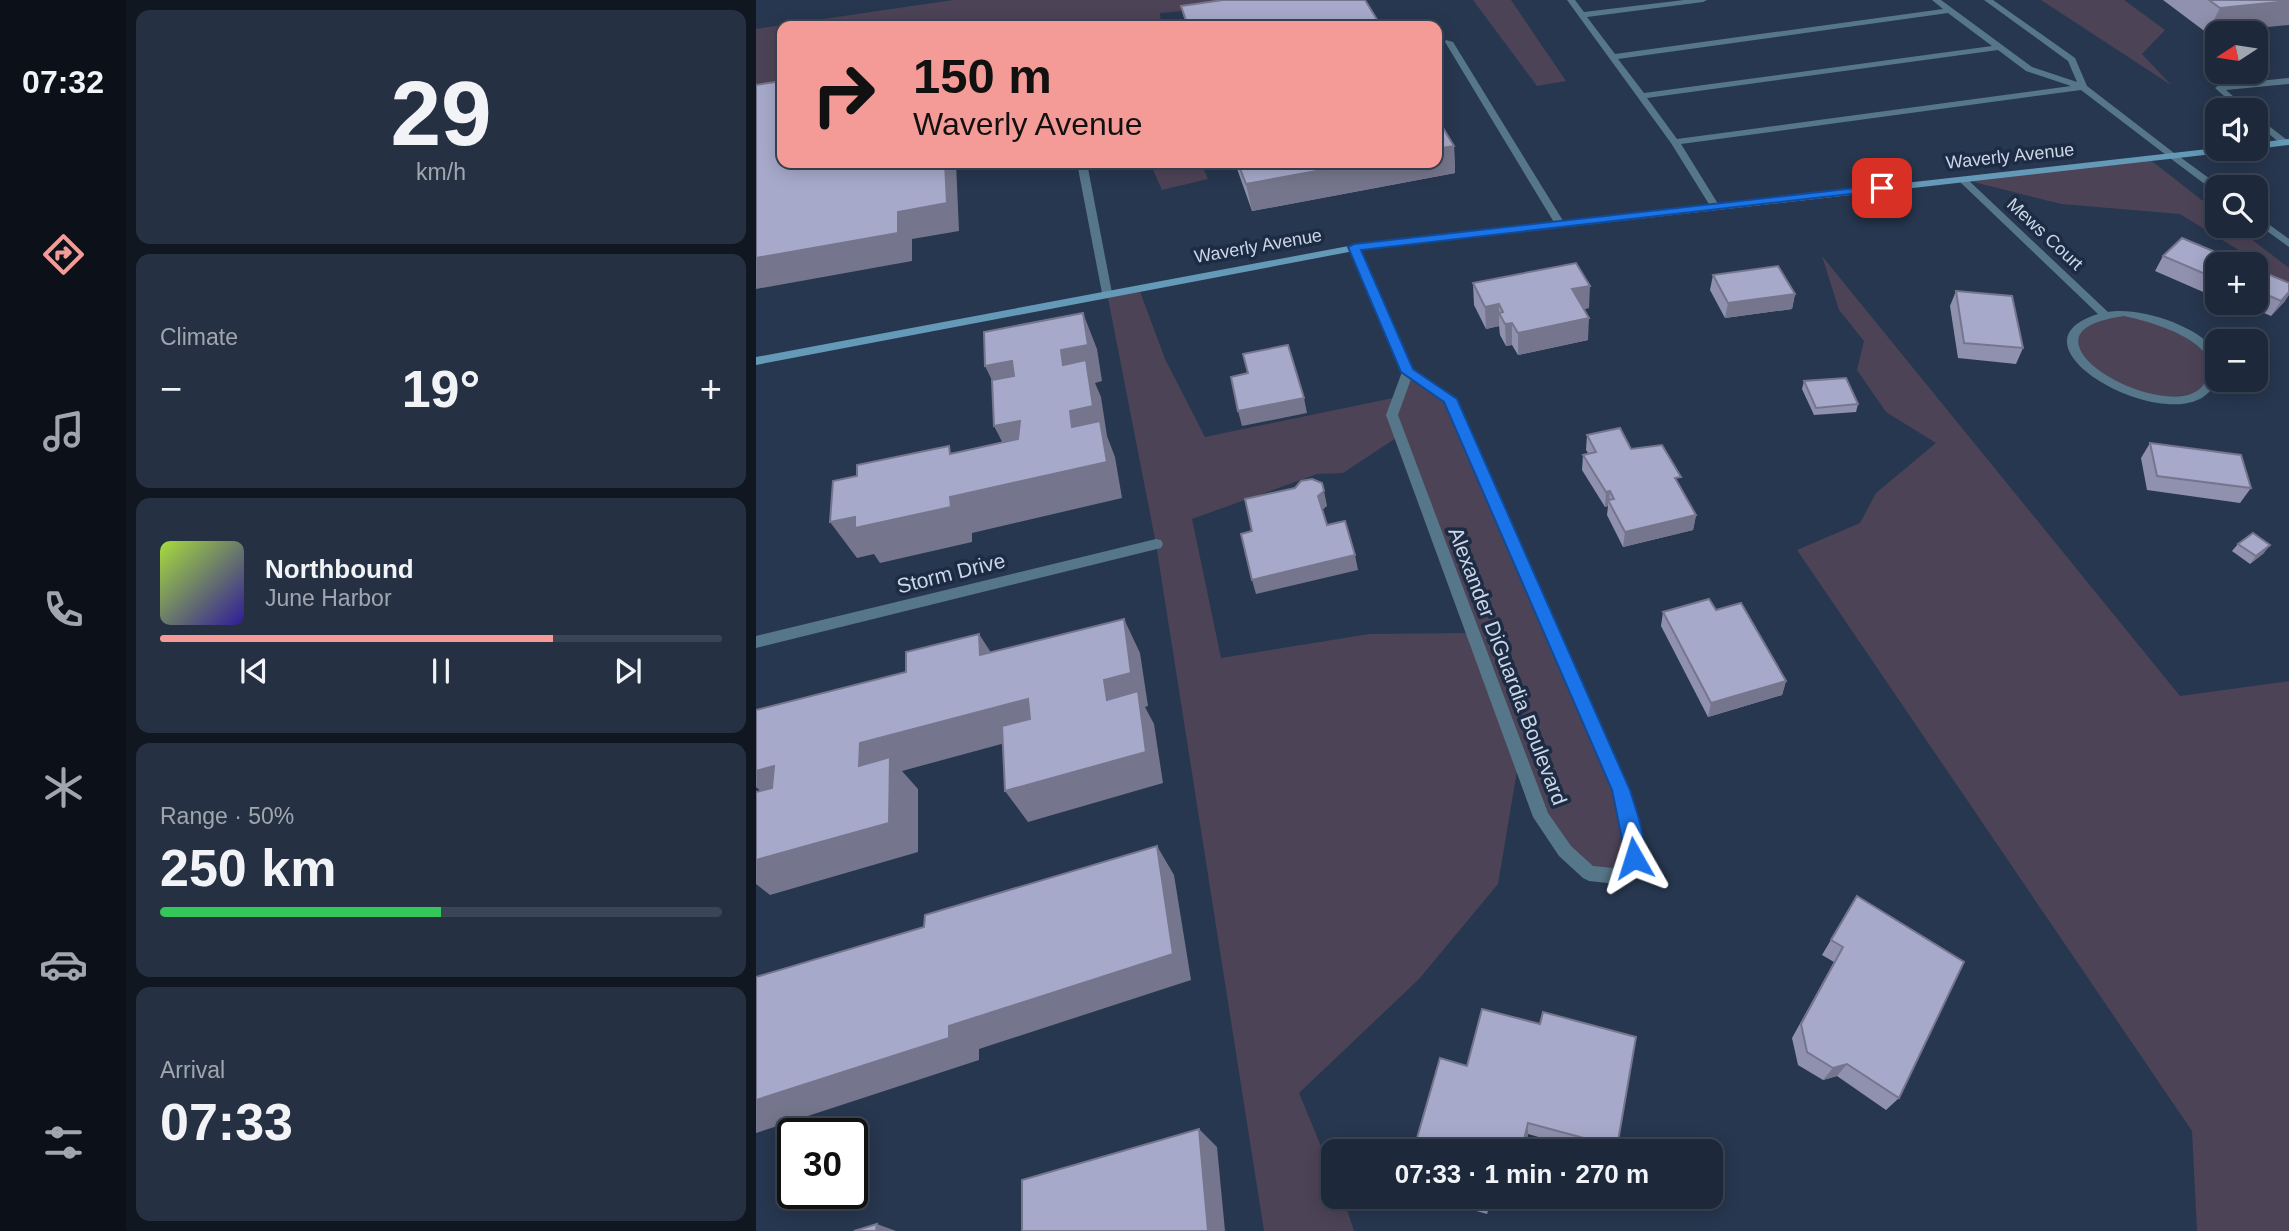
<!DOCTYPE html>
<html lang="en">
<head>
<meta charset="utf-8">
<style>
	body { margin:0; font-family:Arial,sans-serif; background:#253142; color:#f1f3f6; height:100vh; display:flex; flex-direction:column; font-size:26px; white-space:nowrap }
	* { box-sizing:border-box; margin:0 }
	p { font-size:23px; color:#a0a6af }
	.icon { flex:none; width:38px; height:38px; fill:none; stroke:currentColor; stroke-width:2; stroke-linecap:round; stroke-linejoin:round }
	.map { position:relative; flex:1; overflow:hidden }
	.drawer { display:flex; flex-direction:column; gap:10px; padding:10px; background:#101720; width:630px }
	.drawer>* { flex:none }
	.top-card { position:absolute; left:21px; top:21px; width:665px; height:147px; border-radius:14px; box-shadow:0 4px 18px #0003,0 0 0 2px #3b4555; background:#f59b97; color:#111; overflow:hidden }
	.needle { width:46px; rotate:258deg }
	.controls { position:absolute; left:1449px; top:21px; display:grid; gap:14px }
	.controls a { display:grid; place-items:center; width:63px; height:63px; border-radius:14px; background:#1d293b; box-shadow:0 4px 18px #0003,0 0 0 2px #3b4555; font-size:35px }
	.speed { position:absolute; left:21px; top:1118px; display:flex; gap:14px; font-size:35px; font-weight:700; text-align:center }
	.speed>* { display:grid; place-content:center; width:91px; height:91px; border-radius:50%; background:#1d293b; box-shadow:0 4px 18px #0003,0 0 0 2px #3b4555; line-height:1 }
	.speed .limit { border:4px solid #111; border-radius:10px; background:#fff; color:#111 }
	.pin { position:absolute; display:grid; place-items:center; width:60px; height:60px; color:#fff; margin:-30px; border-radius:14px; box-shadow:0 4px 10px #0006 }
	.me { position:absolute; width:77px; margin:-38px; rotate:354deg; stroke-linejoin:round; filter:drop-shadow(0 0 5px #0008) }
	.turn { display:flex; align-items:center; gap:24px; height:147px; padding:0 21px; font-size:32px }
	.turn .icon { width:91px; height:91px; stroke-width:2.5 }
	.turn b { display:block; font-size:49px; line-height:60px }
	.big { font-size:52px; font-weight:600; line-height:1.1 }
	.drawer .card { flex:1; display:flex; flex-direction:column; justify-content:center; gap:10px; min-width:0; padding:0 24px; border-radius:14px; background:#253142 }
	.drawer .dial { align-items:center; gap:0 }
	.dial b { font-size:91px; line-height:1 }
	.song { display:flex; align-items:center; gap:21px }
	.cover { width:84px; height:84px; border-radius:10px; background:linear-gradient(135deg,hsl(80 70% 55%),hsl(250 70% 35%)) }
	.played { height:7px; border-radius:4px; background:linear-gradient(90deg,#f59b97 70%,#3b4555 70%) }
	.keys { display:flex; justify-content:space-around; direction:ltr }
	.heat { display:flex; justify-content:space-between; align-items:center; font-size:38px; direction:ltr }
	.charge { height:10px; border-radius:5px; background:linear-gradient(90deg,#34c759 50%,#3b4555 0) }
	.trip { position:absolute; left:565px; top:1139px; width:402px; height:70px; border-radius:14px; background:#1d293b; box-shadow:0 4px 18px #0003,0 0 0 2px #3b4555; font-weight:600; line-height:70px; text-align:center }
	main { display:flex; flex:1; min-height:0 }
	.dock { display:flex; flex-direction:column; width:126px; justify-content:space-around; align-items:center; background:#0c1018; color:#a0a6af }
	.dock .icon { width:49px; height:49px }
	.dock .on { color:#f59b97 }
	.dock b { font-size:32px; color:#f1f3f6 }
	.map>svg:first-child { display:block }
	.green { fill:#4d4357; fill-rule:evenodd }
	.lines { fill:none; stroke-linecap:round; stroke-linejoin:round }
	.lane { fill:#567789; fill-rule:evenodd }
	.street { fill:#567789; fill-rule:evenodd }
	.secondary { fill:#649ab8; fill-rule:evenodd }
	.wall { fill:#9091ae }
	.shaded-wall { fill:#75768d }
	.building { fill:#a7a9ca; stroke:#75768d; stroke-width:2 }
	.route { fill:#1a73e8; stroke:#114b97; stroke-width:2 }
	.labels { text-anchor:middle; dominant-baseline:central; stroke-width:7; stroke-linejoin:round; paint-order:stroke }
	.far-street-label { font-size:18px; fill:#ccd7e6; stroke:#1d2c44 }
	.street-label { font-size:21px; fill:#ccd7e6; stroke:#1d2c44 }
</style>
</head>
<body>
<main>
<nav class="dock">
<b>07:32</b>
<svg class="icon on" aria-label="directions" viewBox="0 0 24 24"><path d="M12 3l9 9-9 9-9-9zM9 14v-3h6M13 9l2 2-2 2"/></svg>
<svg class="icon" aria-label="music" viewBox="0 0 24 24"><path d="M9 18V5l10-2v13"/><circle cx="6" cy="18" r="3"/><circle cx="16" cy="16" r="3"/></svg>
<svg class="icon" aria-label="phone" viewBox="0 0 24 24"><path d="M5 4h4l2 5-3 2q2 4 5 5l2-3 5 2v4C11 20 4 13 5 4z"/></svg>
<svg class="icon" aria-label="climate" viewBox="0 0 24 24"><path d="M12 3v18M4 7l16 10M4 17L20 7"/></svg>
<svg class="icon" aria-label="car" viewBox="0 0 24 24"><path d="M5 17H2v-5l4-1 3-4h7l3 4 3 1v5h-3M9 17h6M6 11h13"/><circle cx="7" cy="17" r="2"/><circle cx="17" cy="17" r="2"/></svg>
<svg class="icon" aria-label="filters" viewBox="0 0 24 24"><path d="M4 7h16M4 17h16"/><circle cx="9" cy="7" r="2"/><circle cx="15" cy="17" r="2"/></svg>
</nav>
<section class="drawer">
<div class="card dial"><b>29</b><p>km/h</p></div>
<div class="card"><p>Climate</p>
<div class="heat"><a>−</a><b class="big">19°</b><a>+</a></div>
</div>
<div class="card">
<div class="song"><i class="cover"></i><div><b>Northbound</b><p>June Harbor</p></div></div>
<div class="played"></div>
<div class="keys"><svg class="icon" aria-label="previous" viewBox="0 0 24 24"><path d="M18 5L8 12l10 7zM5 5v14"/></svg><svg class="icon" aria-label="pause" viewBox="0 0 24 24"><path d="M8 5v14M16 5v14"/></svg><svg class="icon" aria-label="next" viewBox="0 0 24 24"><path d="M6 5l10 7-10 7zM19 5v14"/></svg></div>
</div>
<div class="card"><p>Range · 50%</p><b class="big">250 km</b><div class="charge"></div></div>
<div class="card"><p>Arrival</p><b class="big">07:33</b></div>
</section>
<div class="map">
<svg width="1533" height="1231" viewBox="0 0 1533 1231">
	<rect width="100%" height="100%" fill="#27374f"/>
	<g class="green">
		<polygon points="197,0 496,0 481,6 404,13 405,26 26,26 26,85 0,89 0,29"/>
		<polygon points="717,0 755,0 810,81 781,86"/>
		<polygon points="1285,0 1368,0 1409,30 1386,54 1415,85"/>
		<polygon points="1392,158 1461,212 1461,226 1478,226 1533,268 1533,294 1489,254 1424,214 1305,204 1206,179"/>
		<polygon points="394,163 445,163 452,179 406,190"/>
		<polygon points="1066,256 1424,696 1533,681 1533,1231 1441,1231 1436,1131 1041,550 1104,523 1120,493 1180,443 1130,412 1101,370 1108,341 1083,310"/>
		<path d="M382,286L409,359L449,437L642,397L652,372L694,399L865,790L878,858L860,876L833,873L809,851L763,759L742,884L663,979L543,1093L577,1175L578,1197H587L598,1231H508L400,544L351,293ZM643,436L717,633L613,634L465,658L436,519L561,474L587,473Z"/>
		<path d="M1348,314L1390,316L1447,345L1460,371L1445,392C1383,405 1368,392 1320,356V329L1331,320Z"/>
	</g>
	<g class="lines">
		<g class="lane">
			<path d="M811,0H819L828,12L928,0H951L947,2L831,17L859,54L1187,9L1176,0H1185L1276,67L1321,82L1312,61L1228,0H1237L1319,58L1331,86L1422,156L1414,158L1325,90L925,144L964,207L956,209L915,143ZM1192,13L1236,46L888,93L862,59ZM1242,50L1270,71L1315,86L921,139L891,98Z"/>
			<polygon points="690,40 697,42 809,224 808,226 799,224 689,42"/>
			<polygon points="1533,78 1533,84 1470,90 1493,110 1484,110 1459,88 1463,85"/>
			<polygon points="1500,116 1531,140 1531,144 1525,144 1500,123"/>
			<polygon points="321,163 331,163 356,293 351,296 346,293"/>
		</g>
		<g class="street">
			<polygon points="1414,154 1420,154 1465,187 1461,187 1461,192 1458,191 1414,158"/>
			<path d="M1203,177H1209L1352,312C1381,306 1441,325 1459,350C1463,356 1463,376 1462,381C1461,385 1455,390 1452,393C1409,436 1243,345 1342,314L1203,181ZM1368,316C1392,321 1463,340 1453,374C1451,380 1447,387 1441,391C1412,409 1342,380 1326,353C1310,326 1349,319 1368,316Z"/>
			<polygon points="1500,215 1533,239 1533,247 1500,223"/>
			<path d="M598,245L603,248L657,370L700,399L873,790L883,827L886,858L866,882L860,884L833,881L827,878L803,856L777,817L630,415L646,372L593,248ZM655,379L689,401L857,790L867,827L870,855L857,868L837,866L815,846L792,813L642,415Z"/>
			<polygon points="400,539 405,540 407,544 405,548 0,648 0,636"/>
		</g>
		<g class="secondary">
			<polygon points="1533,139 1533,145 1500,149 1500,143"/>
			<polygon points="1461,148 1480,149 1475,152 598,251 0,365 0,357 598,245"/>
		</g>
	</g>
	<g class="wall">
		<polygon points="1407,0 1533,0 1451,33"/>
		<polygon points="425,6 625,26 430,26"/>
		<polygon points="698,146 699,173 496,211 479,163 681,163"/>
		<polygon points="1407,256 1461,264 1461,298 1399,271"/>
		<polygon points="1500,269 1529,301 1515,316 1485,303 1500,303"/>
		<polygon points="957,275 1039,294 1036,309 969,318 954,290"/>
		<polygon points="717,283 833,308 828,309 832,340 762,355 756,345 750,346 744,335 743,326 730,329 718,305"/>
		<polygon points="1200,291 1267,348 1260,364 1202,358 1194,306"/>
		<polygon points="1048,381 1102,404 1100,412 1058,415 1046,389"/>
		<polygon points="831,435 875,449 923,485 940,515 937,530 867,547 851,515 852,506 849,507 826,470 827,455 832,453 830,450"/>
		<polygon points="1394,443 1495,488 1484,503 1391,490 1385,458"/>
		<polygon points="1482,544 1508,553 1494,564 1476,551"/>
		<polygon points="907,612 1030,681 1026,695 952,717 905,626"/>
		<polygon points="1101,896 1143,1098 1130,1110 1081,1076 1067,1080 1042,1065 1036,1038 1078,962 1066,955"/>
		<polygon points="684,1058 861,1147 860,1152 835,1152 772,1134 768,1152 657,1152"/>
		<polygon points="671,1197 736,1197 731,1214"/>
	</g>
	<g class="shaded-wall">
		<polygon points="1533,1 1533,25 1451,33 1464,8"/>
		<polygon points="698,146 699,173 496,211 490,184 604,163 681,163 681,149"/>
		<polygon points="189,163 200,163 203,231 156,239 156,261 0,289 0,258 142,212"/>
		<polygon points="834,286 833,308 815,311 816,289"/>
		<polygon points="1533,292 1533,295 1529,301 1515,316 1525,301"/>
		<polygon points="1039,294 1036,309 969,318 972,303"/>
		<polygon points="743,304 743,326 730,329 729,307"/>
		<polygon points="327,313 341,349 346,381 339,383 345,397 351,436 359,457 366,498 216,533 216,542 124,563 118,554 101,558 74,522 194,497 316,427 305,350"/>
		<polygon points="833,318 832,340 762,355 762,333"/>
		<polygon points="756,323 756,345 750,346 749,324"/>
		<polygon points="256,361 273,398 247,403 229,366"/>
		<polygon points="548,398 551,413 486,426 482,411"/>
		<polygon points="264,421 282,457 257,463 238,426"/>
		<polygon points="568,491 571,506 565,511 562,496"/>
		<polygon points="854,491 853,502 852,500 852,506 849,507 850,492"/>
		<polygon points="940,515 937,530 867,547 869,532"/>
		<polygon points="1514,545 1508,553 1494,564 1500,556"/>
		<polygon points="599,555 602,570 500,594 496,580"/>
		<polygon points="368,619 384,653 392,706 389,707 398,724 407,783 272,822 249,791 351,700 348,680"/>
		<polygon points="223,634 245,668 224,655"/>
		<polygon points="1030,681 1026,695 952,717 955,703"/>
		<polygon points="272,699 293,731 146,771 162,789 162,852 14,895 0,884 0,860 103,766 104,743"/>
		<polygon points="18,766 22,806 0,787 0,771"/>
		<polygon points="401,846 418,875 435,980 223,1049 223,1060 0,1133 0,1100 193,1026"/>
		<polygon points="1091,1064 1081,1076 1067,1080 1077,1068"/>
		<polygon points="772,1123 772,1134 768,1152 766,1152"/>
		<polygon points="443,1129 461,1147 469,1231 452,1231"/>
		<polygon points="732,1197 736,1197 731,1214 730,1206"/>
		<polygon points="121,1224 140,1231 120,1231"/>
	</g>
	<g class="building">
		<polygon points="467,0 609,0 625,26 432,26 425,6"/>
		<polygon points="1453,0 1533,0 1533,1 1464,8"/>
		<polygon points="26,81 26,163 189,163 191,203 142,212 142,233 0,258 0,85"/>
		<polygon points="681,118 698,146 681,149"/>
		<polygon points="482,163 604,163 490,184"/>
		<polygon points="1426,238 1488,264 1461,264 1461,279 1407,256"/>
		<polygon points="820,263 834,286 816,289 833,318 762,333 756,323 749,324 743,313 747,312 743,304 729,307 717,283"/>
		<polygon points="1022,266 1039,294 972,303 957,275"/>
		<polygon points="1500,269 1533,283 1533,292 1525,301 1500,290"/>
		<polygon points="1200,291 1256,296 1267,348 1208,343"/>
		<polygon points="327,313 332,345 305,350 307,365 330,360 337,406 314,411 316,427 344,421 351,462 194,497 195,507 99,528 99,517 74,522 77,481 101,476 101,465 193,446 194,454 262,439 264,421 238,426 236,380 258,376 256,361 229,366 228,332"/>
		<polygon points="532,345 548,398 482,411 475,377 492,373 487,354"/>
		<polygon points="1090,378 1102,404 1060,408 1048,381"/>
		<polygon points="864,428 875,449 906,445 925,477 919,478 940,515 869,532 852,500 858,499 854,491 850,492 827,455 840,452 831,435"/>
		<polygon points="1394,443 1485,455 1495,488 1401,476"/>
		<polygon points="556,479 566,483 568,491 562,496 571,525 589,521 599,555 496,580 485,534 496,531 489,499 539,488 545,481"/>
		<polygon points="1497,533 1514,545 1500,556 1482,544"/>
		<polygon points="953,599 960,610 985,603 1030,681 955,703 907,612"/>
		<polygon points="368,619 375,673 348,680 351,700 382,691 390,752 249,791 246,726 274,719 272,699 104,743 103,766 134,757 133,823 0,860 0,792 16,788 18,766 0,771 0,710 150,672 150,652 223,634 224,655"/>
		<polygon points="401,846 417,954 193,1026 193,1038 0,1100 0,977 168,927 169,915"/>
		<polygon points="1101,896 1208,962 1143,1098 1091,1064 1077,1068 1051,1052 1045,1024 1087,947 1075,940"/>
		<polygon points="726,1009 784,1024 787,1012 880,1037 861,1147 772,1123 766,1148 745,1143 743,1152 657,1152 684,1058 711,1066"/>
		<polygon points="443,1129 452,1231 266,1231 266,1180"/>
		<polygon points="700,1197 732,1197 730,1206"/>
		<polygon points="121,1224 120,1231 98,1231"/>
	</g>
	<path class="route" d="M1126,185L1130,186V190L605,250L657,369L701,399L874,790C880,811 894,843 885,864L878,867L871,864L856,790L688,402L645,372L592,247L598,244Z"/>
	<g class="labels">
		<g class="far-street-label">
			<text transform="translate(1254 156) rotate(-6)">Waverly Avenue</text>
			<text transform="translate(1289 234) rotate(43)">Mews Court</text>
			<text transform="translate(502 246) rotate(-10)">Waverly Avenue</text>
		</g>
		<g class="street-label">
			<text transform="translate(195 573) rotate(-14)">Storm Drive</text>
			<text transform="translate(752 666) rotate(69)">Alexander DiGuardia Boulevard</text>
		</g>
	</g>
</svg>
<div class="controls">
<a><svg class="needle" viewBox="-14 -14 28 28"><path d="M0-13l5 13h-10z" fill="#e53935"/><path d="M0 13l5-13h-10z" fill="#a0a6af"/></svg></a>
<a><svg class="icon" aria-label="sound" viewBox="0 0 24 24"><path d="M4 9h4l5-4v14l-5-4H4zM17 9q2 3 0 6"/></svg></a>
<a><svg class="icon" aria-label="search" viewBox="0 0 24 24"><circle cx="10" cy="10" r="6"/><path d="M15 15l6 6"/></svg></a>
<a>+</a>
<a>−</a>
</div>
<div class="speed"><div class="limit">30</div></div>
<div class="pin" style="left:1126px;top:188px;background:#d93025"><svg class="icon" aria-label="arrive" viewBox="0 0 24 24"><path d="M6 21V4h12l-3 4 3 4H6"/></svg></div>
<svg class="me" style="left:878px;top:858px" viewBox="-20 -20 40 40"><path d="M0-17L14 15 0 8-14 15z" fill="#1a73e8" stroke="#fff" stroke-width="4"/></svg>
<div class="trip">07:33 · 1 min · 270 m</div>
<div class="top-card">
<div class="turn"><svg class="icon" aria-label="right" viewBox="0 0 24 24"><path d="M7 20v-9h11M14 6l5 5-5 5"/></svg><div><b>150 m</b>Waverly Avenue</div></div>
</div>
</div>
</main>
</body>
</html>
